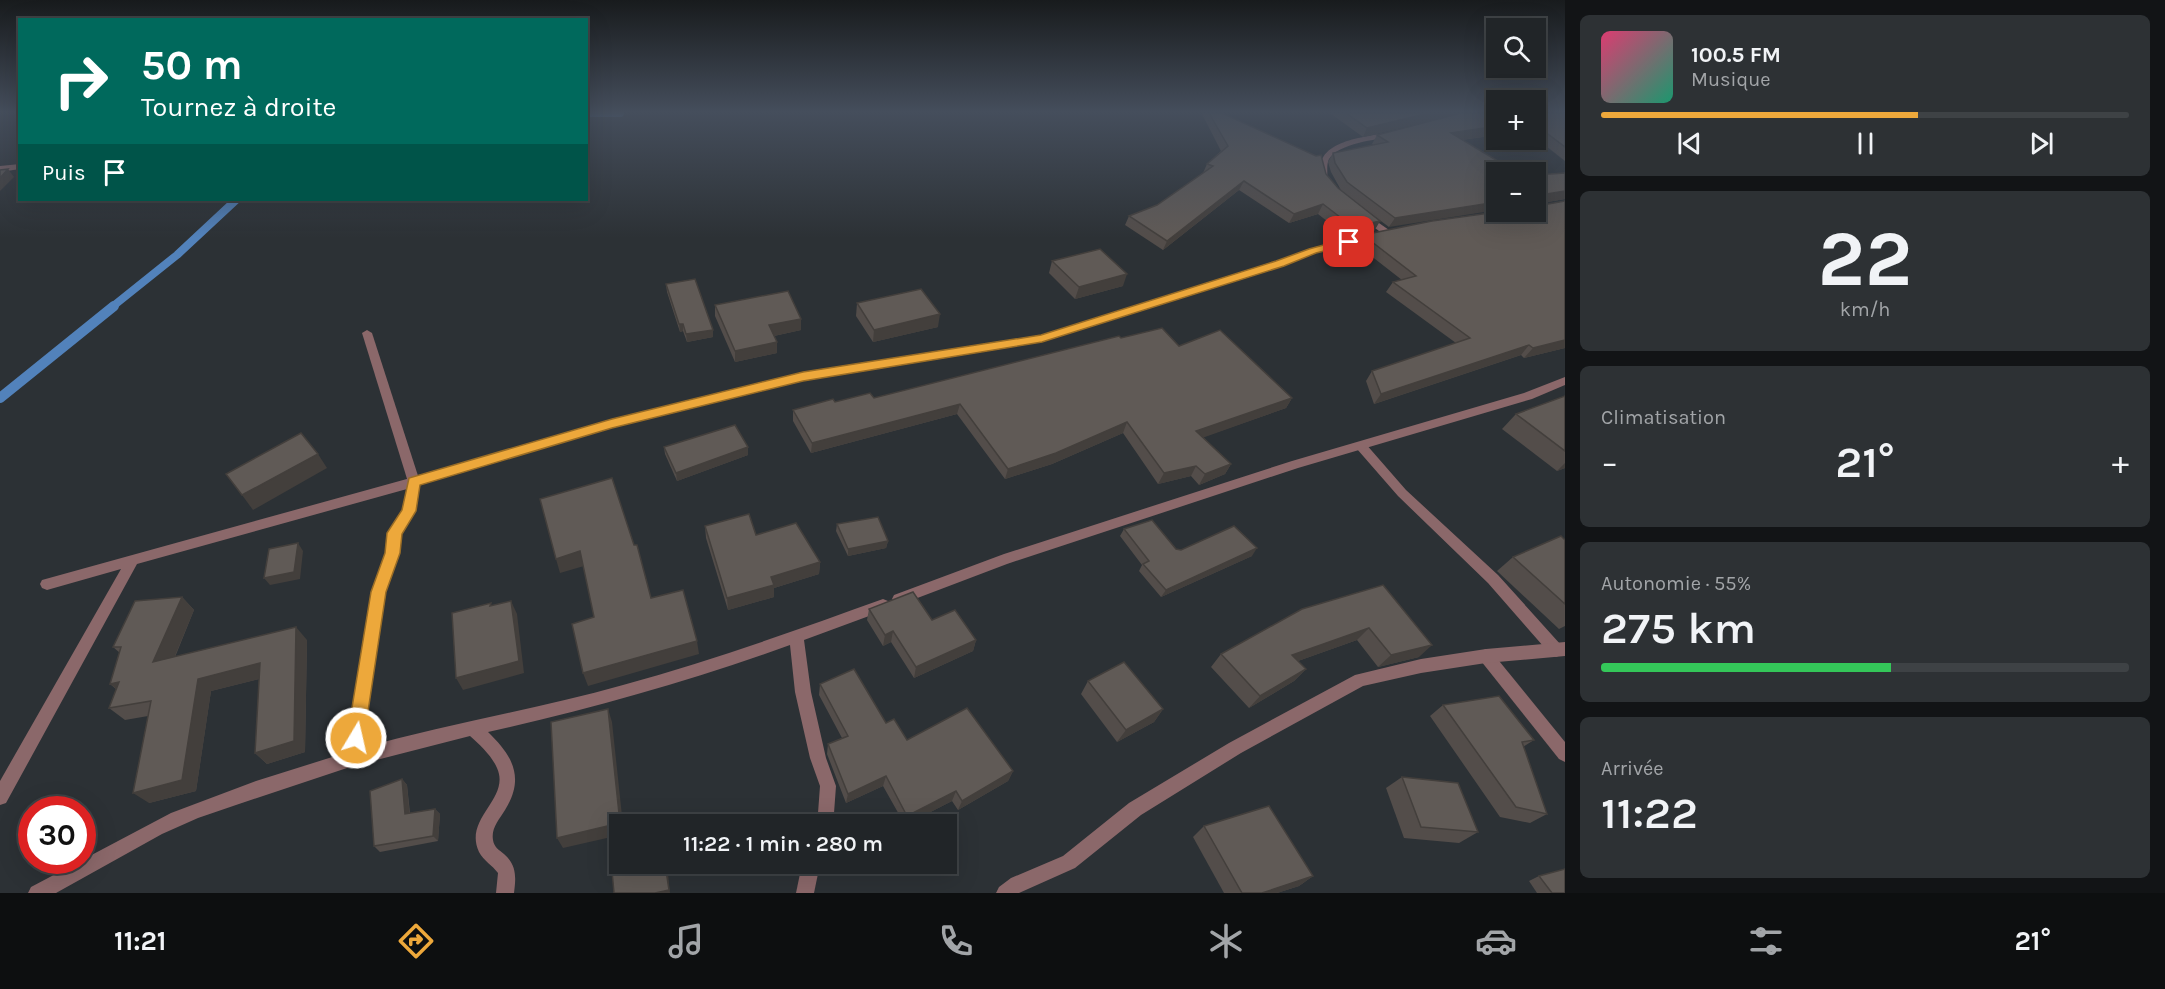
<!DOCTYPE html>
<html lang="fr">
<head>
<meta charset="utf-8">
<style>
	body { margin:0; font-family:Karla,sans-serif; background:#2d3134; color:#f1f3f6; height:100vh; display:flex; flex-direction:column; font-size:22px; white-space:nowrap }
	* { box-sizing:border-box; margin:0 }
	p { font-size:20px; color:#a2a5a8 }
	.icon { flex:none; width:33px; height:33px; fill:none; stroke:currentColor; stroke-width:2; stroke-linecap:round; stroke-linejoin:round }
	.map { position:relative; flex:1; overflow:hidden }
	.details { display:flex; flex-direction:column; gap:15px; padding:15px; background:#121416; width:600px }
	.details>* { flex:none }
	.banner { position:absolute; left:18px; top:18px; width:570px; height:183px; border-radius:0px; box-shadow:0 6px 24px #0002,0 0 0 2px #3e4245; background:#00695c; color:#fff; overflow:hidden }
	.buttons { position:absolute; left:1486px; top:18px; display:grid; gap:12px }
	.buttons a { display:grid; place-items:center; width:60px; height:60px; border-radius:0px; background:#212528; box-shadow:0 6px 24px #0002,0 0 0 2px #3e4245; font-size:30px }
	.speed { position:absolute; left:18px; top:796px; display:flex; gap:12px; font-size:30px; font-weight:700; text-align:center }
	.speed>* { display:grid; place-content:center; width:78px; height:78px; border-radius:50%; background:#212528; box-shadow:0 6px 24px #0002,0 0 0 2px #3e4245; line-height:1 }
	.speed .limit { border:9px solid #d22; background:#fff; color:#111 }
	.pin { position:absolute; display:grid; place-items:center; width:51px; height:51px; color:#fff; margin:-26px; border-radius:12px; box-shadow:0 3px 9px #0006 }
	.me { position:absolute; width:66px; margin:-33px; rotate:9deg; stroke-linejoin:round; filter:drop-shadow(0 0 4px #0008) }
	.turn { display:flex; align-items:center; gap:21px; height:126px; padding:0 24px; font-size:27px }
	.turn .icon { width:78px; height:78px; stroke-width:2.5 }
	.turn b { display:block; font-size:42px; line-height:51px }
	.then { display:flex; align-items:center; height:57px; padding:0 24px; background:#0003; gap:12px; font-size:22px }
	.big { font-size:45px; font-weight:600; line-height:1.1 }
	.details .tile { flex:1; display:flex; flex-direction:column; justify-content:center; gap:9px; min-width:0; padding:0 21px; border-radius:9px; background:#2d3134 }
	.details .dial { align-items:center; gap:0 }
	.dial b { font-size:78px; line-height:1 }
	.song { display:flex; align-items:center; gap:18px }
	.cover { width:72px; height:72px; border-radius:9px; background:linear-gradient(135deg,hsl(340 70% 55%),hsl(160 70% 35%)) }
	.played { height:6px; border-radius:3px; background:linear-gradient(90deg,#eda83b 60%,#3e4245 60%) }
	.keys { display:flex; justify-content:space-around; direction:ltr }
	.heat { display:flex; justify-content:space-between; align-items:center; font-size:33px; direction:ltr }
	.charge { height:9px; border-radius:4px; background:linear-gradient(90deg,#34c759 55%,#3e4245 0) }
	.trip { position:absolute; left:609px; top:814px; width:348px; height:60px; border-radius:0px; background:#212528; box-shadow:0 6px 24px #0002,0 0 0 2px #3e4245; font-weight:600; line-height:60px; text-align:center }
	.tab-bar { display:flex; height:96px; justify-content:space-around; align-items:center; background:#0d0f10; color:#a2a5a8 }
	.tab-bar .icon { width:42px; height:42px }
	.tab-bar .on { color:#eda83b }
	.tab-bar b { font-size:27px; color:#f1f3f6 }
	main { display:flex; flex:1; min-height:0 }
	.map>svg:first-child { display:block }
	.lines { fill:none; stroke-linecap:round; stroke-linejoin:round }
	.stream-far1 { stroke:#5282bb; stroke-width:8 }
	.stream { stroke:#5282bb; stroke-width:10 }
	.service { fill:#8b686a; fill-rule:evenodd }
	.minor { fill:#8b686a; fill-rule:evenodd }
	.wall { fill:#534d4a }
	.shaded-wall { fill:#433f3c }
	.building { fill:#605a56; stroke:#433f3c; stroke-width:1.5 }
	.route { fill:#eda83b; stroke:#9a6d26; stroke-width:1.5 }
</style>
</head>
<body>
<main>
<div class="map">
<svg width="1565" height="893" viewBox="0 0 1565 893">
	<rect width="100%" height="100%" fill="#2c3135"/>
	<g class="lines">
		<g class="stream-far1">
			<polyline points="589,113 620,113"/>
			<polyline points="112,307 177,255 236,200"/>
		</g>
		<polyline class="stream" points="0,398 114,306"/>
		<g class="service">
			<path d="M1390,132H1393V136C1376,140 1339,143 1329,159C1326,165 1328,172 1327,178L1320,176C1315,139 1364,138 1390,132Z"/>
			<polygon points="20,164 20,169 0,172 0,166"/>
			<polygon points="1366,214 1389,230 1389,234 1383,234 1363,219 1363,215"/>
			<polygon points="367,330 372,333 420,482 418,485 410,485 408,482 362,333"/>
			<polygon points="1361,442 1365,443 1406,490 1498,575 1561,645 1563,650 1561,655 1556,657 1551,655 1488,583 1398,496 1357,449 1355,446 1357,443"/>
			<polygon points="1486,649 1491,651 1565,742 1565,762 1559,759 1481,661 1479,656 1481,651"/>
		</g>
		<g class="minor">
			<path d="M1376,232L1381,235L1379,237L1315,253L1283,266L1042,342L803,381L612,427L420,485L415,511L400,534L399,553L385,592L361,748C448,724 537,709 623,685C711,661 797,630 883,599L888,601L890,605L888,609L804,640L811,692L826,758L836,786L834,813L830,825H814L818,813L820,786L810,758L795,692L790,645C691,681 590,709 488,732C513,756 525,778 505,810C499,820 491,828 493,840C494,847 499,850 504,854C517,865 516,878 514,893H496L498,873C492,865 484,861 479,852C463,818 511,799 497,768C492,756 480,745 470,736L353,766L236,805L198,818L162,834L56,893H28L31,887L171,813L256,781L345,753L371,592L385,553L387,533L403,510L407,489L137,564L6,803L0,805V781L121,569L47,590L42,588L40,584L42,580L414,477L612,419L803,373L1041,335L1277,262L1309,249Z"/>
			<polygon points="1565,377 1565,385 1532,399 1298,468 1007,564 899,605 894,603 892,599 894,595 1004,554 1292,461 1524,393"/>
			<polygon points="1565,642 1565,656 1486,663 1421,673 1363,686 1241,753 1141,815 1075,868 1019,893 996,893 999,887 1011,878 1063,856 1129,803 1229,743 1355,675 1421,659 1486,649"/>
			<polygon points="802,864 820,864 814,893 796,893"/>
		</g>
	</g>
	<g class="wall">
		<polygon points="1202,113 1222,113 1326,174 1338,188 1380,221 1374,231 1347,237 1318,214 1289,223 1239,190 1163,250 1125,225 1129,216 1157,205 1203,173 1207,164 1221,151 1202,114"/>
		<polygon points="1330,113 1461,113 1363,137"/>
		<polygon points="1497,113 1497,135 1462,140 1389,227 1342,192 1331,172 1328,162 1333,153 1374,145 1372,144 1377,135"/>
		<polygon points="1536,113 1565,113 1565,161 1536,138"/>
		<polygon points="1565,173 1565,199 1541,203 1565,348 1524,358 1521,355 1374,404 1366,381 1372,371 1456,343 1386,292 1393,282 1402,280 1357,245 1363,235 1536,212 1536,175"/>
		<polygon points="1052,261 1123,286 1075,299 1049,273"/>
		<polygon points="666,284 713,337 687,342 683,331 680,332 667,292"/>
		<polygon points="857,303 938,327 873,342 856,316"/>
		<polygon points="715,305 801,330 774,336 777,342 777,353 735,362 715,316"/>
		<polygon points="1121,338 1179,346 1292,398 1286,408 1203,437 1231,464 1225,474 1199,485 1191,476 1158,484 1123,433 1052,464 1005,479 957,414 811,453 793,421 793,410 835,402 874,398"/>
		<polygon points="1565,396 1565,468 1557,471 1502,429 1516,414"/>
		<polygon points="664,447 748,447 748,455 677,481 665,454"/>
		<polygon points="837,524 888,541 886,548 848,556 836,531"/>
		<polygon points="705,526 756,535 820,562 819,574 774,588 774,597 728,610 706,538"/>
		<polygon points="1124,529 1176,549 1252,556 1161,597 1139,571 1142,565 1120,536"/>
		<polygon points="1565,540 1565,626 1559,629 1497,571 1513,557"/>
		<polygon points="1383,585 1419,657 1378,667 1357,640 1298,661 1306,669 1294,681 1249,708 1211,667 1221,654"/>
		<polygon points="182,597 194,610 175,657 307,640 305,752 267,764 255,753 259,679 211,691 196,791 149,803 148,716 125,720 109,708 116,689 110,684 120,653 113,647"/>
		<polygon points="869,609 932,620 976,640 973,651 914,678 891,642 883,646 867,620"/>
		<polygon points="1088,681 1163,709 1154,722 1117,742 1081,694"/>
		<polygon points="820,684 907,740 1013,771 1008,781 958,810 952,801 905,825 883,786 846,803 827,754 828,744 842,738 819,695"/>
		<polygon points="1443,705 1534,740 1523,747 1547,814 1530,823 1500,817 1430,716"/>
		<polygon points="1402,777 1478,832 1459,843 1404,838 1386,788"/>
		<polygon points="402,779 407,785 410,813 435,809 440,814 438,841 380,852 374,846"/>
		<polygon points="1204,826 1313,876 1299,886 1277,893 1224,893 1193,837"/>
		<polygon points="1539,876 1565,893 1537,893 1529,881"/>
	</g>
	<g class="shaded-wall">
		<polygon points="1429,113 1461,113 1363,137 1367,128"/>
		<polygon points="1497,126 1497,135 1445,142 1451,133"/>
		<polygon points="8,169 14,177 0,191 0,178"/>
		<polygon points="1244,181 1239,190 1163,250 1167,241"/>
		<polygon points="1565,191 1565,199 1536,204 1541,195"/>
		<polygon points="1497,202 1497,210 1389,227 1395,218"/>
		<polygon points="1323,204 1318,214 1289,223 1294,214"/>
		<polygon points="1380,221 1374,231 1347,237 1353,227"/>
		<polygon points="1127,274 1123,286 1075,299 1079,287"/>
		<polygon points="940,314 938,327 873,342 874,330"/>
		<polygon points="801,319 801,330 769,337 769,325"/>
		<polygon points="679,324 683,324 683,331 680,332"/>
		<polygon points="713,330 713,337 687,342 686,334"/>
		<polygon points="1565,340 1565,348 1524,358 1533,348"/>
		<polygon points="777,342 777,353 735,362 735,351"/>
		<polygon points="1529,345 1521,355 1374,404 1381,394"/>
		<polygon points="1292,398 1286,408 1191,442 1196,431"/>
		<polygon points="960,404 957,414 811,453 812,443"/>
		<polygon points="1127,422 1123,433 1052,464 1005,479 1008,469"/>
		<polygon points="748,447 748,455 677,481 676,473"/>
		<polygon points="318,454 327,468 253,510 242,495"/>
		<polygon points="1565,463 1565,468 1557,471"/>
		<polygon points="1231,464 1225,474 1199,485 1205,474"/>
		<polygon points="1196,466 1191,476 1158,484 1164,473"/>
		<polygon points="888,541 886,548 848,556 848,549"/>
		<polygon points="298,543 303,551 300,579 270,585 264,578"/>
		<polygon points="1257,548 1252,556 1161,597 1166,590"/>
		<polygon points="580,551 584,566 560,573 556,559"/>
		<polygon points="820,562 819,574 774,588 774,597 728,610 727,598 771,577"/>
		<polygon points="182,597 194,610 167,675 153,662"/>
		<polygon points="511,601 517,614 524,673 463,690 456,678"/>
		<polygon points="296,627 307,640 305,752 267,764 255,753"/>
		<polygon points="1369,628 1357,640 1281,667 1292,655"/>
		<polygon points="893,631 891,642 883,646 885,635"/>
		<polygon points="976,640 973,651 914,678 916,667"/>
		<polygon points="697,641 699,654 588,686 583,673"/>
		<polygon points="1432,645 1419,657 1378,667 1391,655"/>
		<polygon points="260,663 271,676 211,691 196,791 149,803 133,793 198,679"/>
		<polygon points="1306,669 1294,681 1249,708 1260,696"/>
		<polygon points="119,682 126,696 110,684"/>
		<polygon points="608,709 612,722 623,825 620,825 620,835 563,848 557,838"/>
		<polygon points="1163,709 1154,722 1117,742 1126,730"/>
		<polygon points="1013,771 1008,781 958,810 962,801"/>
		<polygon points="886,776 883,786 846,803 848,794"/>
		<polygon points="402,779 407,785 410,819 405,814"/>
		<polygon points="956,791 952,801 905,825 907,816"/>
		<polygon points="435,809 440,814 438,841 433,836"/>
		<polygon points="665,864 667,864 670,893 655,893"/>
		<polygon points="1313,876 1299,886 1277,893 1262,893"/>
	</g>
	<g class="building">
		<polygon points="1209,113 1222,113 1316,156 1321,155 1326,174 1338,188 1380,221 1353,227 1323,204 1294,214 1244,181 1167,241 1129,216 1157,205 1213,166 1207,164 1228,146"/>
		<polygon points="1346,113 1429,113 1367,128"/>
		<polygon points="1461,113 1497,113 1497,126 1451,133 1516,172 1497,172 1497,202 1395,218 1347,182 1335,163 1333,153 1388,142 1377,135"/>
		<polygon points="1536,113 1565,113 1565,147 1536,125"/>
		<polygon points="8,169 0,178 0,170"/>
		<polygon points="1565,173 1565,191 1541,195 1540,202 1543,205 1565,201 1565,340 1533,348 1529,345 1381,394 1372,371 1470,338 1393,282 1416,276 1363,235 1432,221 1497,212 1536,212 1536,175"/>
		<polygon points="1100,249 1127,274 1079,287 1052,261"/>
		<polygon points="695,279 713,330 686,334 683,324 679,324 666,284"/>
		<polygon points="921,289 940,314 874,330 857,303"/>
		<polygon points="788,291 801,319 769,325 777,342 735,351 715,305"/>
		<polygon points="1162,328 1179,346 1220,330 1292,398 1196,431 1231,464 1205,474 1196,466 1164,473 1127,422 1056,453 1008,469 960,404 812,443 793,410 833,399 835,402 870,393 874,398 1119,336 1121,338"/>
		<polygon points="1565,396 1565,451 1516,414"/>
		<polygon points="735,425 748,447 676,473 664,447"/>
		<polygon points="301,433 318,454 242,495 226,474"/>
		<polygon points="612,478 634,545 637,545 651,598 683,590 697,641 583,673 572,624 594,617 580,551 556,559 540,499"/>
		<polygon points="749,514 756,535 796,523 820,562 771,577 774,585 727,598 705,526"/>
		<polygon points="878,517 888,541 848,549 837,524"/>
		<polygon points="1152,520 1176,549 1181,550 1234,526 1257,548 1166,590 1143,564 1149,561 1124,529"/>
		<polygon points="1561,536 1565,540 1565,604 1513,557"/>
		<polygon points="298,543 294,572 264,578 269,549"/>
		<polygon points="1383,585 1432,645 1391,655 1369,628 1292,655 1306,669 1260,696 1221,654 1302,609"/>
		<polygon points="913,592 932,620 955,610 976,640 916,667 893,631 885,635 869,609"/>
		<polygon points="182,597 153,662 296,627 294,741 255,753 260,663 198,679 182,780 133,793 151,701 109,708 119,682 110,684 121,647 113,647 135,601"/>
		<polygon points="511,601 519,661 456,678 452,613 491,603 490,606"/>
		<polygon points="1124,662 1163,709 1126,730 1088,681"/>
		<polygon points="854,669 886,723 894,719 907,740 967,708 1013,771 962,801 956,791 907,816 886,776 848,794 828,744 848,736 820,684"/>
		<polygon points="1499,696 1534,740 1522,742 1547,814 1516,807 1443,705"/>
		<polygon points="608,709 620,823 557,838 551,722"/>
		<polygon points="1402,777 1458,783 1478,832 1421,827"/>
		<polygon points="402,779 405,814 435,809 433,836 374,846 370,791"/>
		<polygon points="1269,806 1313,876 1262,893 1242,893 1204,826"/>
		<polygon points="620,858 620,864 665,864 669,890 655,893 614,893 611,860"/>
		<polygon points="1565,869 1565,893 1552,893 1539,876"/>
	</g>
	<linearGradient id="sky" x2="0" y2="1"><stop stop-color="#181b1d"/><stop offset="0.47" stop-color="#454e5c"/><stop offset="1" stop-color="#454e5c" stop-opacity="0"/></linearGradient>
	<rect width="1565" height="238" fill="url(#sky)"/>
	<polygon class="route" points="1349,238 1355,242 1353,244 1316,253 1284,266 1042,342 803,381 612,428 420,485 416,511 402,534 400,553 386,592 364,738 362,744 356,747 349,744 347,738 371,592 385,553 387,533 402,510 409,478 612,419 803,372 1041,335 1276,261 1309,249"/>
</svg>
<div class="buttons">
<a><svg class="icon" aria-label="search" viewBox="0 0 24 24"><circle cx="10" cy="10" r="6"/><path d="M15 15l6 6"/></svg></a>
<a>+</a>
<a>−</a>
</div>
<div class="speed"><div class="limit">30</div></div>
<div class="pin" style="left:1349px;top:242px;background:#d93025"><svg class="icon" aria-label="arrive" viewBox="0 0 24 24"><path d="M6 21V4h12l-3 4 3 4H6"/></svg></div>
<svg class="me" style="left:356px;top:738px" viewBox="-20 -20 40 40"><circle r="17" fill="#eda83b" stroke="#fff" stroke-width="3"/><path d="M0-11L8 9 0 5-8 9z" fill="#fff"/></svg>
<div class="trip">11:22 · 1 min · 280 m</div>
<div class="banner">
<div class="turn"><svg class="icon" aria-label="right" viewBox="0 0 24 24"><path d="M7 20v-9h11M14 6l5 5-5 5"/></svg><div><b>50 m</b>Tournez à droite</div></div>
<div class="then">Puis<svg class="icon" aria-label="arrive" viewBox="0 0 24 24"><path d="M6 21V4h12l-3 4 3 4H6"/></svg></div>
</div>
</div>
<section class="details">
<div class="tile">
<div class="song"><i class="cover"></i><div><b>100.5 FM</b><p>Musique</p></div></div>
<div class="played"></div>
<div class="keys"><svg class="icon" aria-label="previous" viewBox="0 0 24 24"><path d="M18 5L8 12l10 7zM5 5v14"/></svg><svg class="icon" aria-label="pause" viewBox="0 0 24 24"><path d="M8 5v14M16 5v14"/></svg><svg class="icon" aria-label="next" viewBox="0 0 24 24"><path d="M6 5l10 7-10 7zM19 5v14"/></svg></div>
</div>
<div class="tile dial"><b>22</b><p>km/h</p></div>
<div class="tile"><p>Climatisation</p>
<div class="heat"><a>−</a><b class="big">21°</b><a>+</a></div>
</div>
<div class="tile"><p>Autonomie · 55%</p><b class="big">275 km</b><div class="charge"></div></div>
<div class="tile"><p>Arrivée</p><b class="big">11:22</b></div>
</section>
</main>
<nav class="tab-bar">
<b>11:21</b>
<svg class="icon on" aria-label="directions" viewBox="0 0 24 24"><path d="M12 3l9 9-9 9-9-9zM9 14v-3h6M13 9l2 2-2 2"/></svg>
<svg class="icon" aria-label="music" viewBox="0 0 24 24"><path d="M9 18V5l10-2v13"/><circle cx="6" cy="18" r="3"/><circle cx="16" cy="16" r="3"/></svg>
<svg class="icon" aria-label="phone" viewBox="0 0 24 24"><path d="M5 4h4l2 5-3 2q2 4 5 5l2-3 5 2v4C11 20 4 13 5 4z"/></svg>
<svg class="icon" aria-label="climate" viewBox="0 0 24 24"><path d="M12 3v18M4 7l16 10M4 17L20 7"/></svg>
<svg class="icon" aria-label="car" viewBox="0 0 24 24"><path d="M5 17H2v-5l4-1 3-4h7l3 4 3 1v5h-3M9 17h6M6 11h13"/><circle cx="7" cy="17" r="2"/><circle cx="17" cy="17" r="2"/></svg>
<svg class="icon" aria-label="filters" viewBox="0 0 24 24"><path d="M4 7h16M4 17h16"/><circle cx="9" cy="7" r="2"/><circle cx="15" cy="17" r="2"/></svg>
<b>21°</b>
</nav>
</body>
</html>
